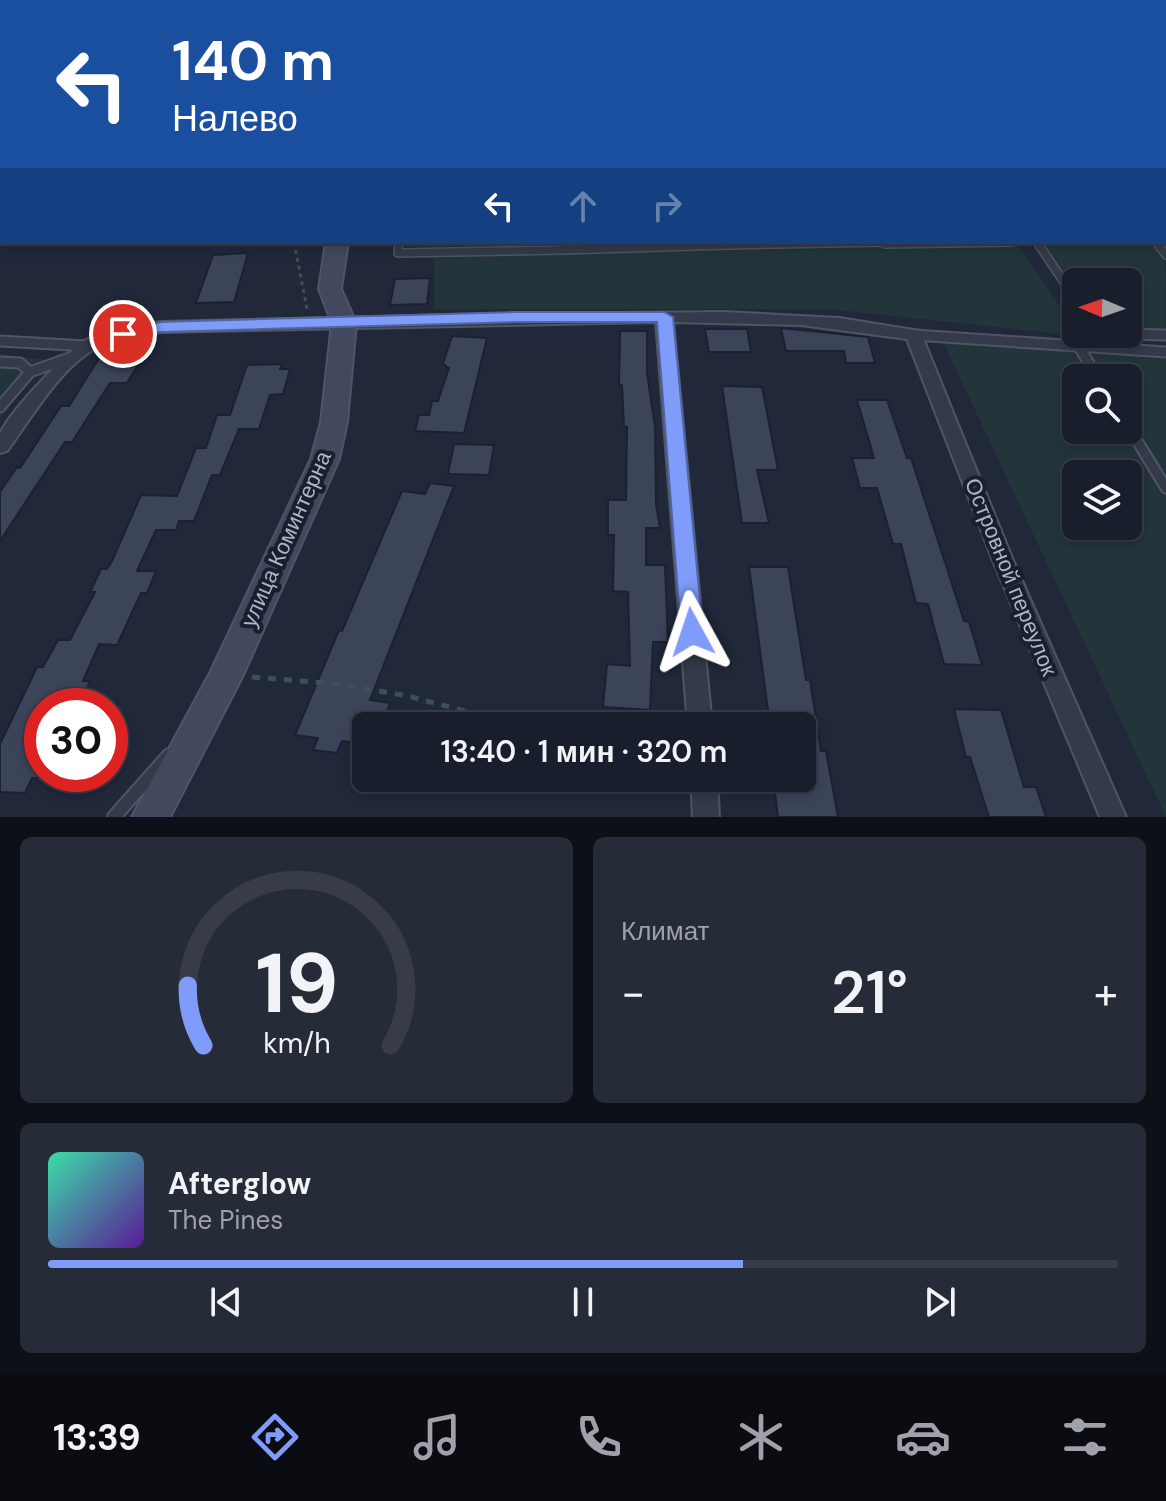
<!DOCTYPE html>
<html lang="ru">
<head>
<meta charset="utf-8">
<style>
	body { margin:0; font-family:"DM Sans",sans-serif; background:#262b38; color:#f1f3f6; height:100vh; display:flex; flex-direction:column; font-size:30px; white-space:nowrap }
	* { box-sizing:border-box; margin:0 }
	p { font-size:26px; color:#9fa2a9 }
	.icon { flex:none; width:44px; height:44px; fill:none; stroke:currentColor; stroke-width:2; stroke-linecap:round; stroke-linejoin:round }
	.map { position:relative; height:817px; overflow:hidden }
	.drawer { display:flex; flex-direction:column; gap:20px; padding:20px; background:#0e1018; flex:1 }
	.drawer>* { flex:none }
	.guide { position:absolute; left:0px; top:0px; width:1166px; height:244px; box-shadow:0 4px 12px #0003,0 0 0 2px #373c48; background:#1a4fa0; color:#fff; overflow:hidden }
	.needle { width:52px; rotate:272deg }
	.fabs { position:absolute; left:1062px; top:268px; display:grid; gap:16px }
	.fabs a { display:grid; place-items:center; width:80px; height:80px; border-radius:12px; background:#191e2c; box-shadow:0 4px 12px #0003,0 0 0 2px #373c48; font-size:40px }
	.speed { position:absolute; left:24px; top:688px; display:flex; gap:16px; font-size:40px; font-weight:700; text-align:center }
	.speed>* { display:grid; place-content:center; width:104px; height:104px; border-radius:50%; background:#191e2c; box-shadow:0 4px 12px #0003,0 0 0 2px #373c48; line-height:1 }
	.speed .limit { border:12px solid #d22; background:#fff; color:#111 }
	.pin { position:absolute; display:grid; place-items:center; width:68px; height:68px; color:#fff; margin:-34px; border:4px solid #fff; border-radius:50%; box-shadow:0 2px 8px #0007 }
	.me { position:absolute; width:88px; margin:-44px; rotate:355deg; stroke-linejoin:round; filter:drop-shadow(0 0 6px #0008) }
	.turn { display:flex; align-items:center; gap:28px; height:168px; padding:0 40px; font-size:36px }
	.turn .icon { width:104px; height:104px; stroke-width:2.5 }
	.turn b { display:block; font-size:56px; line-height:68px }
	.lanes { display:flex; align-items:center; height:76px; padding:0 40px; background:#0003; justify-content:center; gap:40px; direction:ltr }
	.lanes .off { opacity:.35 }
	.big { font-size:60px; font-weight:600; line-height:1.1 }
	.drawer .tile { flex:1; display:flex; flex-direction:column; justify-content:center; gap:12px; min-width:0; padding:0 28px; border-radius:12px; background:#262b38 }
	.drawer .dial { align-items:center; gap:0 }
	.dial svg { height:208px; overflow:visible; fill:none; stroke:#373c48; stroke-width:7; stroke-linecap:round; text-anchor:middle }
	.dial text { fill:#f1f3f6; stroke:none }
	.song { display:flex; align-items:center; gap:24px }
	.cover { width:96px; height:96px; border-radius:12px; background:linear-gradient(135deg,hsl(160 70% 55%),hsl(270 70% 35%)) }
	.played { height:8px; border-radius:4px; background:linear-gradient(90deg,#809cfb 65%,#373c48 65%) }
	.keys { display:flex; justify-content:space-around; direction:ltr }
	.heat { display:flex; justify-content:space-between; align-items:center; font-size:44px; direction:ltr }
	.drawer .tiles { flex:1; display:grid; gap:20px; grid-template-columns:1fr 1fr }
	.tile:last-child { grid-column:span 2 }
	.trip { position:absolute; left:352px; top:712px; width:464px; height:80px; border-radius:12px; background:#191e2c; box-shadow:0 4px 12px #0003,0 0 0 2px #373c48; font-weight:600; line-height:80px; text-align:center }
	.tab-bar { display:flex; height:128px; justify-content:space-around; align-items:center; background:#0a0c12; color:#9fa2a9 }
	.tab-bar .icon { width:56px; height:56px }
	.tab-bar .active { color:#809cfb }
	.tab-bar b { font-size:36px; color:#f1f3f6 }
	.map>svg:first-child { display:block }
	.green { fill:#23343b; fill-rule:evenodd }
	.building { fill:#3c445a; stroke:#1c2131; stroke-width:2 }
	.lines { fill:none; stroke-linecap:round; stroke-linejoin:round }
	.lane-far2-casing { stroke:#4f5565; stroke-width:10 }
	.lane-far1-casing { stroke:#4f5565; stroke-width:13 }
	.lane-casing { stroke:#4f5565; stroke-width:16 }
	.street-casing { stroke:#4f5565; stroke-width:4 }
	.secondary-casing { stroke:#4f5565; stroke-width:4 }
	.path-far1 { stroke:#3d5055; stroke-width:3; stroke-dasharray:4 4; stroke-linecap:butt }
	.path { stroke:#3d5055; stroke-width:5; stroke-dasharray:8 8; stroke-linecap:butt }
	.lane-far2 { stroke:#343a4a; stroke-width:7 }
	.lane-far1 { stroke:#343a4a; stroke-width:9 }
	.lane { stroke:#343a4a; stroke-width:12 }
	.street { fill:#343a4a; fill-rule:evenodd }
	.secondary { fill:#42485e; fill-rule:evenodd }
	.route { fill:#809cfb; stroke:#5365a3; stroke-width:2 }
	.labels { text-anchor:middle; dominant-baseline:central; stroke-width:8; stroke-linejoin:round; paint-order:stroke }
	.street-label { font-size:22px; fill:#afb5c7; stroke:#1a1f2f }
</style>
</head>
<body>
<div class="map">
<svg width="1166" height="817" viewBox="0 0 1166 817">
	<rect width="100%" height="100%" fill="#21283a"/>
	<g class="green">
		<polygon points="417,0 858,0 860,2 416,2"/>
		<polygon points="1164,90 1166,339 1096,338 1093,334 1128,334 1128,282 1076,282 1076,309 1031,242 1164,242"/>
		<polygon points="404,242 1017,242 1079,336 829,309 434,309 434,250 404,246"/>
		<path d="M943,342L1166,359V817ZM1076,378H1128V430H1076ZM1076,474H1128V526H1076Z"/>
		<polygon points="0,354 47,360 0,418"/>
	</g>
	<g class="building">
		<polygon points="248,253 234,302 196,303 213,255"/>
		<polygon points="430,278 427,304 390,305 395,279"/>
		<polygon points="781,328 868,337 875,363 846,363 844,351 786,351"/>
		<polygon points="705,329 747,329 751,352 709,352"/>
		<polygon points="620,331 647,331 647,373 655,427 656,504 660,528 646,528 646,565 665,565 668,642 653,642 650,710 603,707 607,664 630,666 628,592 613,591 614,535 608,535 608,500 626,500 627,427 624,427 622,385 619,385"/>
		<polygon points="452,336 487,338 464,433 415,431 419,415 429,415 432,401 438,401 449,368 443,364"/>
		<polygon points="103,352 124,353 120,359 141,360 127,383 110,383 72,442 65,442 0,541 0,492 17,467 20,468 61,406 69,406"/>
		<polygon points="282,364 280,369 290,369 283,394 270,395 259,429 239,429 220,475 212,475 194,521 179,521 176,530 156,530 137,571 156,571 147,593 141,593 117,645 99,644 83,681 90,681 81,702 73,702 71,706 42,706 42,778 32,778 25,793 0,792 0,744 37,667 43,667 58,640 70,640 95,592 90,592 101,569 107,569 112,561 141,495 177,496 196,448 206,448 217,415 230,415 247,365"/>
		<polygon points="722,386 762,387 778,470 757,470 769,523 742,523"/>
		<polygon points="857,400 887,400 907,458 911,458 964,621 969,622 982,665 944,664 928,604 916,603 901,544 893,544 877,488 860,488 852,458 874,458"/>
		<polygon points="454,444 494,445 489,475 448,474"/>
		<polygon points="430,483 454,486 370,700 390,703 381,726 366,726 366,744 342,741 337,753 313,750 318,738 295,735 339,630 342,631 402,491 425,494"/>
		<polygon points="749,567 788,567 806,680 810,680 821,751 826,751 838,817 778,817 773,778 802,778 802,726 770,726"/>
		<polygon points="954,709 1001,710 1024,787 1036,787 1046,817 989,817 970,757 966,757"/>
	</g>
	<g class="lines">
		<g class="lane-far2-casing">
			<g id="lane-far2">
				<polyline points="399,242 398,253 565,250"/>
				<polyline points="565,242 565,250 728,245"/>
				<polyline points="727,242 728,245 886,242"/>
				<polyline points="1037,242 1076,300"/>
				<polyline points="1156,242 1166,255"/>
				<polyline points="885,244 1012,242"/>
			</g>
		</g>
		<g class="lane-far1-casing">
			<g id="lane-far1">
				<polyline points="1122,334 1166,335"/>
				<polyline points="914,335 1166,352"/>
				<polyline points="0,341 87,346"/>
				<polyline points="1079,347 1098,378"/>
				<polyline points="0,362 20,363 30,372"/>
				<polyline points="0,407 30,372 69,358"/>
				<polyline points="1128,426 1166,488"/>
			</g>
		</g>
		<g class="lane-casing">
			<polyline id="lane" points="114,817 169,755"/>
		</g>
		<g class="street-casing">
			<g id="street">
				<path d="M725,312L839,318L920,331L1012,558L1126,817H1100L992,558L907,339L801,325L673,322L712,726H688L656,322L161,332C141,335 120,337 101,346C63,362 31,419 7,451L0,453C0,448 0,439 0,434C7,415 70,347 88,339C111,329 137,326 161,322L498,314Z"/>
				<polygon points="691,778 717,778 719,817 693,817"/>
			</g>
		</g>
		<g class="secondary-casing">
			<polygon id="secondary" points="326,242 348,242 341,289 356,323 347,422 339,459 243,675 170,817 132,817 210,673 311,459 321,422 332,323 319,289"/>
		</g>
		<polyline class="path-far1" points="294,242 307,309"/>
		<polyline class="path" points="252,677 338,684 408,696 521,726"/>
		<use href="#lane-far2" class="lane-far2"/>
		<use href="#lane-far1" class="lane-far1"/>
		<use href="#lane" class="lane"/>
		<use href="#street" class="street"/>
		<use href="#secondary" class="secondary"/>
	</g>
	<polygon class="route" points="515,312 664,312 673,317 703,632 700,638 692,640 684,638 681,632 657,322 515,322 161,332 123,339 115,334 123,329 161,322"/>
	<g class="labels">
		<g class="street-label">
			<text transform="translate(286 539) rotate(-66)">улица Коминтерна</text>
			<text transform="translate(1011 577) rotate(68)">Островной переулок</text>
		</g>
	</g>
</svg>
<div class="fabs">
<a><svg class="needle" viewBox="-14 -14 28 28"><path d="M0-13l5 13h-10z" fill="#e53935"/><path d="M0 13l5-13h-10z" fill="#9fa2a9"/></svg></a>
<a><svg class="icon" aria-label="search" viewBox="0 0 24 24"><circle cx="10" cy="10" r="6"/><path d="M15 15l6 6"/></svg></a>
<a><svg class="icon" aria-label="layers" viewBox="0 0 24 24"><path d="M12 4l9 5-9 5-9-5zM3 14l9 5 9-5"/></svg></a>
</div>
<div class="speed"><div class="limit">30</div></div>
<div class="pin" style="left:123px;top:334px;background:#d93025"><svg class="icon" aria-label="arrive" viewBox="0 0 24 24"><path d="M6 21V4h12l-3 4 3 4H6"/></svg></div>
<svg class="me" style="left:692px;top:632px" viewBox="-20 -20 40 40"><path d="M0-17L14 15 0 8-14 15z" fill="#809cfb" stroke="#fff" stroke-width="4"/></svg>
<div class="trip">13:40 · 1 мин · 320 m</div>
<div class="guide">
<div class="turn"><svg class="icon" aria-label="left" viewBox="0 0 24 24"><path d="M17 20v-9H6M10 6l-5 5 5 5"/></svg><div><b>140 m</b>Налево</div></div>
<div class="lanes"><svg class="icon" aria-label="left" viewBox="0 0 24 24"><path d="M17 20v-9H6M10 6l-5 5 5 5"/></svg><svg class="icon off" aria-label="ahead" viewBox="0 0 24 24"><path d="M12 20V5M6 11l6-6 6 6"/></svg><svg class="icon off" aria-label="right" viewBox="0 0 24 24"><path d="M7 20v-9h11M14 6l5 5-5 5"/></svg></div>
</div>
</div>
<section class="drawer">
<div class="tiles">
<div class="tile dial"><svg viewBox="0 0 100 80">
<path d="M14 69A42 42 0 1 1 86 69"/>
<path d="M14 69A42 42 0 0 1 8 46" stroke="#809cfb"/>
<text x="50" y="56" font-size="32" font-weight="700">19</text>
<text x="50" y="72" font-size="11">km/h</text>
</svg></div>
<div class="tile"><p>Климат</p>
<div class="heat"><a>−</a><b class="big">21°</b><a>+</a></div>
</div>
<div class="tile">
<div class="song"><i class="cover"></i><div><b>Afterglow</b><p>The Pines</p></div></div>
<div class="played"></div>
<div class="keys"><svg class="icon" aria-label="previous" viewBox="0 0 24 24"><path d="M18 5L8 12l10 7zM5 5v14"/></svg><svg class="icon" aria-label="pause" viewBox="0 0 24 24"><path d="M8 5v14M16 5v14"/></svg><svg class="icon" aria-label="next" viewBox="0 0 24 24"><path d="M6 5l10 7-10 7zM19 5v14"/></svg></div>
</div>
</div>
</section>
<nav class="tab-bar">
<b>13:39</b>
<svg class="icon active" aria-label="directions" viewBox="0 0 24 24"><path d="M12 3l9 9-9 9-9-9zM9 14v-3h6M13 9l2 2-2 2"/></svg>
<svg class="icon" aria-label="music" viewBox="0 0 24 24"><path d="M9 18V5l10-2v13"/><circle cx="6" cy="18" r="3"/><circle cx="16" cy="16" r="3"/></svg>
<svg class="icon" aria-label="phone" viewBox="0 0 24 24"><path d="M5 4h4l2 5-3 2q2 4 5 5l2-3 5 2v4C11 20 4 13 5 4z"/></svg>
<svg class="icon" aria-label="climate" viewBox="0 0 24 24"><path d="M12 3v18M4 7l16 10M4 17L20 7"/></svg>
<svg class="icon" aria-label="car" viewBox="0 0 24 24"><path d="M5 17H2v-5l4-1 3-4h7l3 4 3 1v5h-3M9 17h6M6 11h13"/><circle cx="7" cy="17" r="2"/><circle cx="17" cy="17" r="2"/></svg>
<svg class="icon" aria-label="filters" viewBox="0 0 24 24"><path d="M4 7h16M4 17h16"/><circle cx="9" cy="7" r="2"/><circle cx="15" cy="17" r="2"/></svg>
</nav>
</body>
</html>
